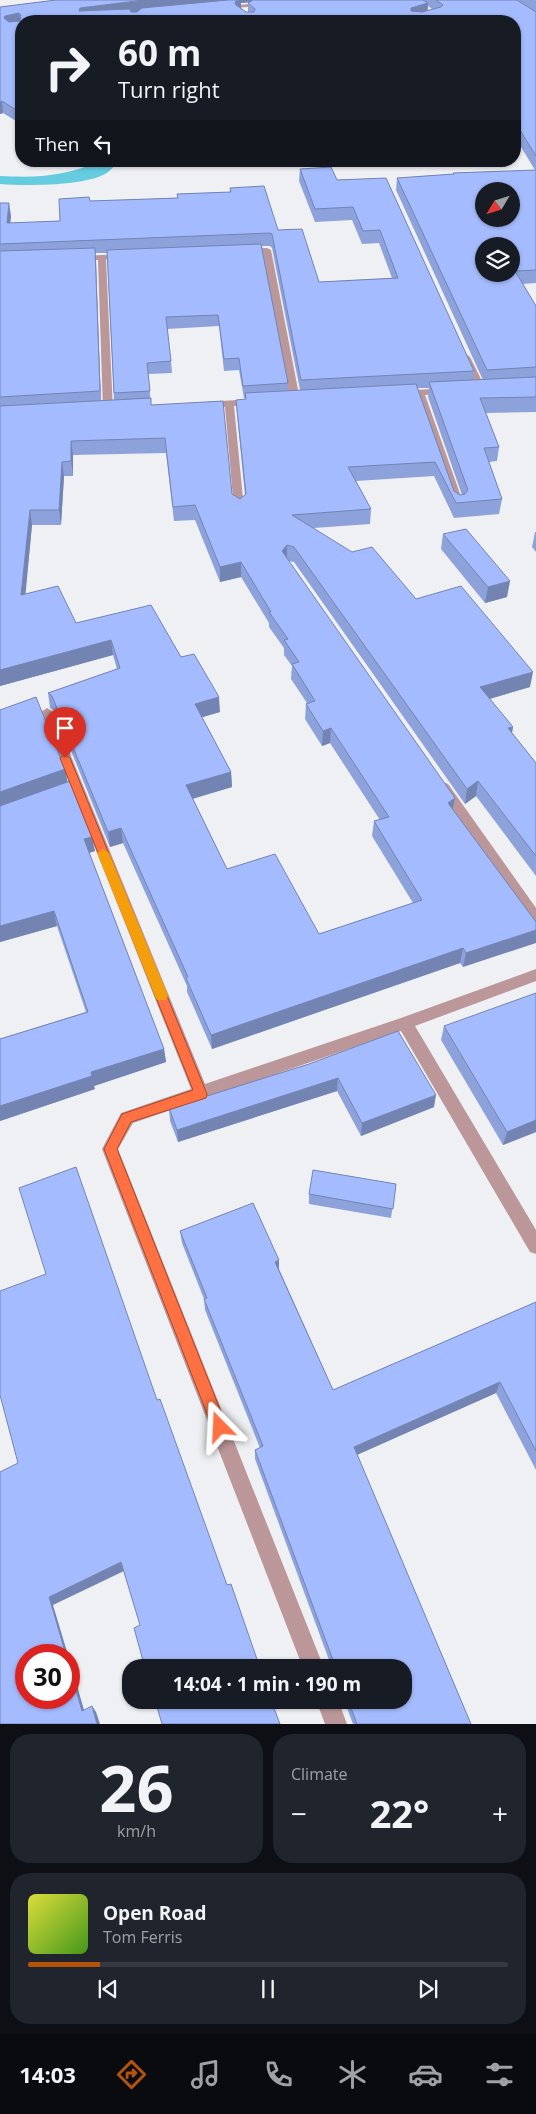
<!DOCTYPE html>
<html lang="en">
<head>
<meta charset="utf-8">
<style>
	body { margin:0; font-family:"Open Sans",sans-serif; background:#20242c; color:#f1f3f6; height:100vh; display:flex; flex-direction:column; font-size:19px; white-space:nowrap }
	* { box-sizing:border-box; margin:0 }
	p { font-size:16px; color:#9ea1a6 }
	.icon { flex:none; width:28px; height:28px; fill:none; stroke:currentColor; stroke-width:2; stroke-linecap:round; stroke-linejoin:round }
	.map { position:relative; height:1724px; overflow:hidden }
	.side { display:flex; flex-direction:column; gap:10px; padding:10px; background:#0d0f14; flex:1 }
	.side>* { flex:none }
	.top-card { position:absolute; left:15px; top:15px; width:506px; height:152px; border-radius:20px; box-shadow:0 1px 4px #0004; background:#171b24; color:#f1f3f6; overflow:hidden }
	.needle { width:32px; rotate:232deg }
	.fabs { position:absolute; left:475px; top:182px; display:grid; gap:10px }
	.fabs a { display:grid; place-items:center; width:45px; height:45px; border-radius:50%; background:#171b24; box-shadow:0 1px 4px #0004; font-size:25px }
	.speed { position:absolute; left:15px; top:1644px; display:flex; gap:10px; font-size:25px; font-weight:700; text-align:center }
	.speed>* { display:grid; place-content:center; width:65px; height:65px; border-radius:50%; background:#171b24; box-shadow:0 1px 4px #0004; line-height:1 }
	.speed .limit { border:8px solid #d22; background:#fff; color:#111 }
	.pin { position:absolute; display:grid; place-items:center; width:42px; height:42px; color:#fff; margin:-51px -21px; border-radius:50% 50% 50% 0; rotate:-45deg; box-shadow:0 0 5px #0007 }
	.pin .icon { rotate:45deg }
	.me { position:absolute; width:55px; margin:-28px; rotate:339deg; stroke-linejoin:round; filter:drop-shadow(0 0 4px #0008) }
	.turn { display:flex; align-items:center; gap:18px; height:105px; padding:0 20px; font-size:22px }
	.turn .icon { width:65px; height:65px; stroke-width:2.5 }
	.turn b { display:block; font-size:35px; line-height:42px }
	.then { display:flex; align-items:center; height:48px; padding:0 20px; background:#0003; gap:10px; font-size:19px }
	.big { font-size:38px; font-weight:700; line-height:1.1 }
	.side .card { flex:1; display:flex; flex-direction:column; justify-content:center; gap:8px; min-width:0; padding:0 18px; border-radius:20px; background:#20242c }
	.side .dial { align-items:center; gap:0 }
	.dial b { font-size:65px; line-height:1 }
	.song { display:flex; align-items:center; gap:15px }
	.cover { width:60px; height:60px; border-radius:8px; background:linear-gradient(135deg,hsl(60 70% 55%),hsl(100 70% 35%)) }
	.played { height:5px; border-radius:2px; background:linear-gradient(90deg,#b45309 15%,#363941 15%) }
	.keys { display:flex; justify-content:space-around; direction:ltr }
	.heat { display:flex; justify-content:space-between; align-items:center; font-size:28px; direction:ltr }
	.side .tiles { flex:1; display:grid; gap:10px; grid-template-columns:1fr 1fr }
	.card:last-child { grid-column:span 2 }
	.trip { position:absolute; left:122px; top:1659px; width:290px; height:50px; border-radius:20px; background:#171b24; box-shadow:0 1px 4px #0004; font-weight:700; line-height:50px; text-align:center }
	.dock { display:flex; height:80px; justify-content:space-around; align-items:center; background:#090b0e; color:#9ea1a6 }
	.dock .icon { width:35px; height:35px }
	.dock .selected { color:#b45309 }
	.dock b { font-size:22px; color:#f1f3f6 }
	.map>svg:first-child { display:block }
	.water { fill:#65cbdf }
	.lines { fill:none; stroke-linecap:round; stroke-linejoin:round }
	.service { fill:#bc9799; fill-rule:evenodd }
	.minor { fill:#bc9799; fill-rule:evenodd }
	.wall { fill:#8da2db; fill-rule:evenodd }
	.shaded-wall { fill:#7384b2 }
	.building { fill:#a4bcff; stroke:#7384b2; fill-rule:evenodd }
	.route { fill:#ff7043; stroke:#a6492c }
	.slow { fill:#f59e0b }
</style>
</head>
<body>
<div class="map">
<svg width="536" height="1724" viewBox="0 0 536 1724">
	<rect width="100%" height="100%" fill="#eff0f3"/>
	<path class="water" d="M101,161H120C114,165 111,171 105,174C83,186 26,186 0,184V176C40,178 64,176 101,161Z"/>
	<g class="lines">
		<polygon class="service" points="267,2 269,5 223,9 220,7"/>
		<g class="minor">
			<polygon points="267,248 271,250 300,400 295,403 290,400 263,253 244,253 240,251 244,249"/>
			<polygon points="125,254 128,254 128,258 106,259 113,411 108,414 103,411 98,260 79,260 75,258 79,256"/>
			<polygon points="466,354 470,357 486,389 484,391 481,392 476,389 462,357"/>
			<polygon points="445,388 448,389 448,393 425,395 464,505 459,508 454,505 416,396 402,397 397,394 402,391"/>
			<polygon points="253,399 256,400 256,404 234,406 244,509 239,512 234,509 225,407 205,408 200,405 205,402"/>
			<polygon points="47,708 53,712 205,1084 401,1018 536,969 536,981 415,1026 536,1230 536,1254 530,1252 401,1031 133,1123 118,1149 324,1668 303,1668 102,1149 121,1113 191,1089 41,712"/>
			<polygon points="443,782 448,784 536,908 536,925 531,923 438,790 436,787 438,784"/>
			<polygon points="316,1700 338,1700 347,1724 325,1724"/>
		</g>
	</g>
	<g class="wall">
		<path d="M56,0H536V283L523,284L536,306V412L486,413L499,447L497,461L489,462L502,499L499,514L454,518L434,476L356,481L371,509L370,524L314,528L416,599L530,687L490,699L513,727L512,733L536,763V876L476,796L465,804L294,562L288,561L455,798L453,809L536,922L463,967L460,963L212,1049L187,992V986L123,843L110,847L55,711L50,708L48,693L117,669L113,655L0,686V203L11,216L10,223L60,221L90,201L178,198L177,194L230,192V188L278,230L319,282L392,278L379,243L362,244L352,220L315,222L299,181L300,169L337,180L386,178L474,371L473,380H483L396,190L397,178L453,174V173L535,170L515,137V21H21V124L3,113L0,114V7ZM250,2L248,3V12H246L241,8V3ZM428,6L432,9L428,10ZM262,246H270L272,248L300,390L288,391V383ZM95,253H107L114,400L101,401ZM219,326L224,371L239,370L244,398H245V399L236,400L237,414L245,495L240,499L232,494L151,405L148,374L172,373L171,361L167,329ZM418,388H429L428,397L462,495H460L454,491ZM166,453L174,521L195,520L220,582L241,577L269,623V627L284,648V655L292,666L291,679L307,703L306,704L305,719L322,746L330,743L380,820L374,821L372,836L413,903L319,934L227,869L193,799L232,787L231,772L202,717L220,712L181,657L76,623L25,594L32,525H61L64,476H73V455Z"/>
		<polygon points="535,532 536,532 536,552 532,547"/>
		<polygon points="443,534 507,597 485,603 441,549"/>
		<polygon points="0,710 65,769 67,782 95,851 89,853 164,1049 166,1062 94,1086 95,1089 0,1121 0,1039 86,1012 57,926 0,942"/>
		<polygon points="444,1026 536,1132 503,1145 441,1040"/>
		<polygon points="309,1064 434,1107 361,1136 337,1091 178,1142 170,1121 169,1108"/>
		<polygon points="396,1184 391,1218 309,1204 309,1194"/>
		<polygon points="180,1231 279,1269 333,1390 536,1302 536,1470 496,1393 357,1455 471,1724 353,1724 344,1700 404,1700 404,1668 332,1668 255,1459 255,1450 260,1448 205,1310 204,1299 182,1243"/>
	</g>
	<g class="shaded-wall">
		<polygon points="144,0 274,0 241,3 241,10 80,21 79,11 80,8"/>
		<polygon points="428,3 427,14 410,21 411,8"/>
		<polygon points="19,13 21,24 7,27 4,18 5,16"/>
		<polygon points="2,101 3,113 0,114 0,102"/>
		<polygon points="9,203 11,216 9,236 7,223"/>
		<polygon points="95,248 96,261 101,405 100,391"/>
		<polygon points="71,441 73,455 73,476 71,461"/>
		<polygon points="62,462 64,476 61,525 59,510"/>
		<polygon points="30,510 32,525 24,610 21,595"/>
		<polygon points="287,545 287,560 282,551"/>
		<polygon points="241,562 241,577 220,582 220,567"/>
		<polygon points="510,581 507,597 485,603 488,587"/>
		<polygon points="111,640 113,655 0,686 0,670"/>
		<polygon points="533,672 530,687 478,702 480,687"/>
		<polygon points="219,697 220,712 196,719 195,704"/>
		<polygon points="513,727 510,742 508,728"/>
		<polygon points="331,728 330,743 322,746 323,731"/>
		<polygon points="65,769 68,784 0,808 0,792"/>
		<polygon points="231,772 232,787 187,800 186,785"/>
		<polygon points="478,781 476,796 465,804 467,789"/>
		<polygon points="455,798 452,813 448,803"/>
		<polygon points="121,828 123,843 110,847 108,832"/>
		<polygon points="92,837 95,851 86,854 84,839"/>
		<polygon points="54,911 57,926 0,942 0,926"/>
		<polygon points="536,930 536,943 463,967 466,953"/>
		<polygon points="463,948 460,963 212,1049 211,1035"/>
		<polygon points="164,1049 166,1062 94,1086 95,1089 0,1121 0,1106 91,1072"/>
		<polygon points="338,1078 337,1091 178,1142 177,1130"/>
		<polygon points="436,1095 434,1107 361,1136 362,1123"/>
		<polygon points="536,1120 536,1132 503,1145 507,1132"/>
		<polygon points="279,1260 279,1272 275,1262"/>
		<polygon points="500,1382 496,1393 352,1457 354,1447"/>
		<polygon points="121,1562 124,1571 53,1605 68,1655 66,1655 49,1597"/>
		<polygon points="69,1658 86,1717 82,1711 69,1666"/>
		<polygon points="92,1706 96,1712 100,1724 97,1724"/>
	</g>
	<g class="building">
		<path d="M56,0H144L80,8L79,11L130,9L131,12H137L142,8L228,0H239L235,2L236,5L246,12H254L255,9L248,3L253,0H423L428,3L411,8V11L422,12L441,7L443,5L436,0H517L536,12V156L515,122V21H21V113L2,101L0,102V7ZM19,13L21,15L20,21L9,22L4,18L5,16Z"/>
		<polygon points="331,167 337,180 386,178 474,371 301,380 272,234 270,233 0,244 0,203 9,203 7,223 60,221 59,199 89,197 90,201 178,198 177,194 231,192 230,188 264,186 278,230 302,229 319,282 398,278 380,230 363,231 353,207 315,209 300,169"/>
		<path d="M536,170V270L515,271L536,306V367L487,370L397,178L454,174L453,173ZM484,191H511V219H484ZM484,246H511V274H484Z"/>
		<polygon points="261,244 288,383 243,386 239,358 224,359 218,315 166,317 171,361 147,363 150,391 114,393 107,250"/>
		<polygon points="95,248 100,391 0,397 0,251"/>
		<path d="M536,377V397L480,398L499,447L484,448L502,499L456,503L435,462L348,467L371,509L292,515L352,552L372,547L416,599L461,586L533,672L480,687L513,727L508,728L536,763V856L478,781L467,789L294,547L287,545L282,551L455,798L448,803L536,922V930L466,953L463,948L211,1035L186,978L188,977L121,828L108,832L52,696L48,693L120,668L111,640L0,670V406L151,398V405L223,401L232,494L240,499L246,494L236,400L246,399L245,393L416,384L454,491L460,495L465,494L468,490L429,382ZM165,438L173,507L195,505L220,567L241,562L271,612H269L288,639L284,640L299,662L292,664L315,701L306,704L323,731L331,728L389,817L374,821L422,900L319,934L275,854L227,869L186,785L231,772L195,704L219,697L194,654L181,657L151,605L76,623L58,586L21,595L30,510H59L62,462L71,461V441Z"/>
		<polygon points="466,529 510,581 488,587 443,534"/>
		<polygon points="36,697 65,769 0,792 0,710"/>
		<polygon points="70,781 92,837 84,839 164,1049 91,1072 92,1076 0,1106 0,1039 88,1012 54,911 0,926 0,806"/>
		<polygon points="536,993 536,1120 507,1132 444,1026"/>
		<polygon points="398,1031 436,1095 362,1123 338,1078 177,1130 169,1108 309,1064"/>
		<polygon points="76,1167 157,1400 160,1399 227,1585 231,1584 260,1668 145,1668 134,1628 140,1625 121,1562 49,1597 66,1655 26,1655 26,1698 69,1698 69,1666 82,1711 92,1706 97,1724 0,1724 0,1472 18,1463 0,1395 0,1291 46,1274 19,1188"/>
		<polygon points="313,1170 396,1184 393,1209 309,1194"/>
		<polygon points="253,1203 279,1260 275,1262 333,1390 536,1302 536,1451 500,1382 354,1447 471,1724 357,1724 348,1700 404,1700 404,1668 336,1668 255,1450 263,1446 204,1299 207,1298 180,1231"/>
		<polygon points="155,1700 271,1700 280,1724 162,1724"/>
	</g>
	<polygon class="route" points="65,754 70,758 207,1094 206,1098 131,1122 117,1149 227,1427 225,1432 220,1435 214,1432 212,1427 104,1149 122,1114 193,1090 60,758"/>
	<polygon class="slow" points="103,849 109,853 168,996 166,1000 157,1000 155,996 97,853"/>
</svg>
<div class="fabs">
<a><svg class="needle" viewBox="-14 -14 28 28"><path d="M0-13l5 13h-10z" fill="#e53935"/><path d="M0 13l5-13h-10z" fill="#9ea1a6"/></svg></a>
<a><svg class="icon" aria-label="layers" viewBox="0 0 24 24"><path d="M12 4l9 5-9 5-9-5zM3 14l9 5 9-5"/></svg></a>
</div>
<div class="speed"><div class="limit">30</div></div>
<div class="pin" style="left:65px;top:758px;background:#d93025"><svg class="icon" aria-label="arrive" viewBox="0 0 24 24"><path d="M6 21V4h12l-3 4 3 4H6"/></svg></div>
<svg class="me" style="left:220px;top:1427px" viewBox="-20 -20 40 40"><path d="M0-17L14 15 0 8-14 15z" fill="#ff7043" stroke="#fff" stroke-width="4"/></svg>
<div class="trip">14:04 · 1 min · 190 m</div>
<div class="top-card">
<div class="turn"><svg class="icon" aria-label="right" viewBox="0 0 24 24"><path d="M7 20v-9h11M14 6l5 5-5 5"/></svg><div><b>60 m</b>Turn right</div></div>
<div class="then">Then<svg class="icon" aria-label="left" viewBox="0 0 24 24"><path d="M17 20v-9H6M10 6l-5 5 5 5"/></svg></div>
</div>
</div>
<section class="side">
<div class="tiles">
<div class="card dial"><b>26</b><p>km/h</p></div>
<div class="card"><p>Climate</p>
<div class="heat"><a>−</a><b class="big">22°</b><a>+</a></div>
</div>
<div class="card">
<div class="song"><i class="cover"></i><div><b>Open Road</b><p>Tom Ferris</p></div></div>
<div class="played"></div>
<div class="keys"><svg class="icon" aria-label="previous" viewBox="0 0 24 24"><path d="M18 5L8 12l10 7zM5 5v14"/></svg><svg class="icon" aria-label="pause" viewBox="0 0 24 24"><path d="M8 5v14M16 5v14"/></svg><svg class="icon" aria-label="next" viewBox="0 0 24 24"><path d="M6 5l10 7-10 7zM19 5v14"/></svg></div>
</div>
</div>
</section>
<nav class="dock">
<b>14:03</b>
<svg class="icon selected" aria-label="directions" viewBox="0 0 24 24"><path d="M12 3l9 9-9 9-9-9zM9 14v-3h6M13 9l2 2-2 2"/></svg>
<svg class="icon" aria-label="music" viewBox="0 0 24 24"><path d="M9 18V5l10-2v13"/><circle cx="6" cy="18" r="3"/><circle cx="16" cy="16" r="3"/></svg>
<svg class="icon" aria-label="phone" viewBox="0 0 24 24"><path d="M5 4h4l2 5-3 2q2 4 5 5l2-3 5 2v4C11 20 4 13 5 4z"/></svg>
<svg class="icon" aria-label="climate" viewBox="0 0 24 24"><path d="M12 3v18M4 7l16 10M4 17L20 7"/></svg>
<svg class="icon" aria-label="car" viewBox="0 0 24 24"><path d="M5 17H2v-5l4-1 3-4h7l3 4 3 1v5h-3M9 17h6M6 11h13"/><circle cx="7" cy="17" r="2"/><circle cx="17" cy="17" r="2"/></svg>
<svg class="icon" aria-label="filters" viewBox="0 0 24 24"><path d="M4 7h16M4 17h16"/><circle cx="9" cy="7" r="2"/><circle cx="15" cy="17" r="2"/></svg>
</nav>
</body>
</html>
